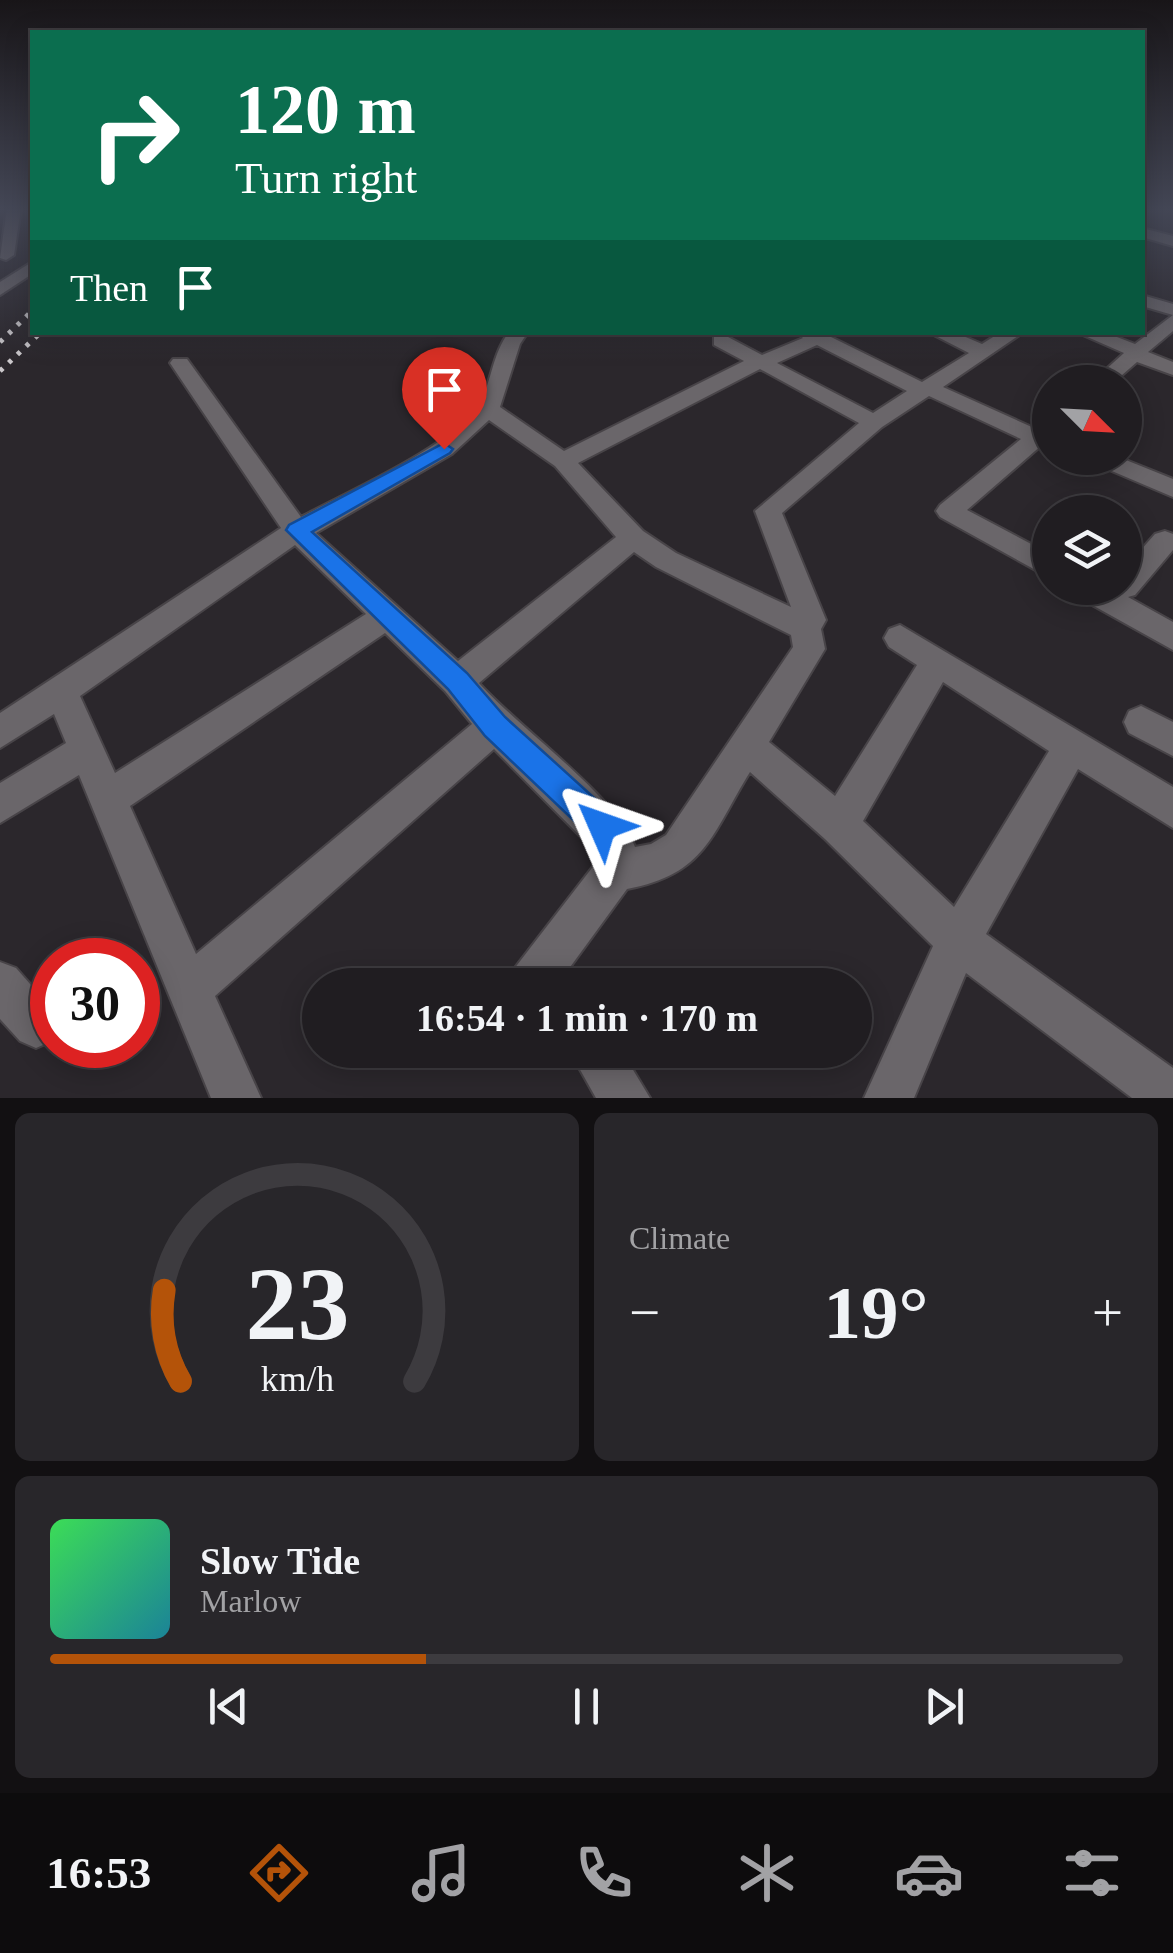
<!DOCTYPE html>
<html lang="en">
<head>
<meta charset="utf-8">
<style>
	body { margin:0; font-family:"Times New Roman",serif; background:#28262a; color:#f1f3f6; height:100vh; display:flex; flex-direction:column; font-size:38px; white-space:nowrap }
	* { box-sizing:border-box; margin:0 }
	p { font-size:32px; color:#a2a2a5 }
	.icon { flex:none; width:55px; height:55px; fill:none; stroke:currentColor; stroke-width:2; stroke-linecap:round; stroke-linejoin:round }
	.map { position:relative; height:1098px; overflow:hidden }
	.sheet { display:flex; flex-direction:column; gap:15px; padding:15px; background:#121012; flex:1 }
	.sheet>* { flex:none }
	.hud { position:absolute; left:30px; top:30px; width:1115px; height:305px; border-radius:0px; box-shadow:0 5px 25px #0003,0 0 0 2px #3d3b3f; background:#0b6e4f; color:#fff; overflow:hidden }
	.needle { width:65px; rotate:114deg }
	.fabs { position:absolute; left:1032px; top:365px; display:grid; gap:20px }
	.fabs a { display:grid; place-items:center; width:110px; height:110px; border-radius:50%; background:#201d21; box-shadow:0 5px 25px #0003,0 0 0 2px #3d3b3f; font-size:50px }
	.speed { position:absolute; left:30px; top:938px; display:flex; gap:20px; font-size:50px; font-weight:700; text-align:center }
	.speed>* { display:grid; place-content:center; width:130px; height:130px; border-radius:50%; background:#201d21; box-shadow:0 5px 25px #0003,0 0 0 2px #3d3b3f; line-height:1 }
	.speed .limit { border:15px solid #d22; background:#fff; color:#111 }
	.pin { position:absolute; display:grid; place-items:center; width:85px; height:85px; color:#fff; margin:-102px -42px; border-radius:50% 50% 50% 0; rotate:-45deg; box-shadow:0 0 10px #0007 }
	.pin .icon { rotate:45deg }
	.me { position:absolute; width:110px; margin:-55px; rotate:313deg; stroke-linejoin:round; filter:drop-shadow(0 0 8px #0008) }
	.turn { display:flex; align-items:center; gap:35px; height:210px; padding:0 40px; font-size:45px }
	.turn .icon { width:130px; height:130px; stroke-width:2.5 }
	.turn b { display:block; font-size:70px; line-height:85px }
	.then { display:flex; align-items:center; height:95px; padding:0 40px; background:#0003; gap:20px; font-size:38px }
	.big { font-size:75px; font-weight:800; line-height:1.1 }
	.sheet .card { flex:1; display:flex; flex-direction:column; justify-content:center; gap:15px; min-width:0; padding:0 35px; border-radius:15px; background:#28262a }
	.sheet .dial { align-items:center; gap:0 }
	.dial svg { height:260px; overflow:visible; fill:none; stroke:#3d3b3f; stroke-width:7; stroke-linecap:round; text-anchor:middle }
	.dial text { fill:#f1f3f6; stroke:none }
	.song { display:flex; align-items:center; gap:30px }
	.cover { width:120px; height:120px; border-radius:15px; background:linear-gradient(135deg,hsl(130 70% 55%),hsl(190 70% 35%)) }
	.played { height:10px; border-radius:5px; background:linear-gradient(90deg,#b45309 35%,#3d3b3f 35%) }
	.keys { display:flex; justify-content:space-around; direction:ltr }
	.heat { display:flex; justify-content:space-between; align-items:center; font-size:55px; direction:ltr }
	.sheet .tiles { flex:1; display:grid; gap:15px; grid-template-columns:1fr 1fr }
	.card:last-child { grid-column:span 2 }
	.trip { position:absolute; left:302px; top:968px; width:570px; height:100px; border-radius:50px; background:#201d21; box-shadow:0 5px 25px #0003,0 0 0 2px #3d3b3f; font-weight:800; line-height:100px; text-align:center }
	.dock { display:flex; height:160px; justify-content:space-around; align-items:center; background:#0d0c0d; color:#a2a2a5 }
	.dock .icon { width:70px; height:70px }
	.dock .active { color:#b45309 }
	.dock b { font-size:45px; color:#f1f3f6 }
	.map>svg:first-child { display:block }
	.lines { fill:none; stroke-linecap:round; stroke-linejoin:round }
	.minor-casing { stroke:#484448; stroke-width:4 }
	.minor { fill:#6a666a; fill-rule:evenodd }
	.rail { stroke:#cbc8cb; stroke-width:5; stroke-dasharray:4 8; stroke-linecap:butt }
	.route { fill:#1a73e8; stroke:#114b97; stroke-width:2.5 }
</style>
</head>
<body>
<div class="map">
<svg width="1173" height="1098" viewBox="0 0 1173 1098">
	<rect width="100%" height="100%" fill="#2b272c"/>
	<g class="lines">
		<g class="minor-casing">
			<g id="minor">
				<polygon points="7,208 21,208 14,255 6,260 0,258"/>
				<polygon points="1142,228 1173,236 1173,246 1142,237"/>
				<polygon points="32,262 32,274 0,295 0,282"/>
				<polygon points="1142,295 1173,304 1173,315 1142,306"/>
				<polygon points="1173,315 1173,331 1148,352 1173,362 1173,375 1137,362 1114,382 1092,382 1124,353 1076,332 1104,332 1135,344"/>
				<path d="M509,332H528L520,344L500,407L564,451L744,361L714,345V337H728L762,355L803,338L797,332H836L831,337L922,382L969,353L928,332H954L982,344L1001,332H1024L943,387L1034,428L1050,419V438L967,510L1050,554V578L940,517L936,511L940,505L1021,439L929,396L882,427L782,513L826,620L821,629L825,649L769,742L835,796L917,665L889,647L884,638L889,629L900,625L1173,787V828L1078,769L986,934L1173,1068V1098H1132L966,973L914,1098H864L933,946L825,839L750,772C711,835 706,874 627,889L557,985H508L514,969L595,864V851L494,749L215,996L261,1098H211L79,775L0,823V783L66,743L54,714L0,748V713L281,528L170,363L173,359H187L301,517C345,493 455,445 479,404C492,382 492,354 509,332ZM817,345L907,391L873,413L777,363ZM760,369L859,423L755,511L791,607L676,553L643,531L578,463ZM489,420L555,466L616,537L458,661L316,533L452,454ZM295,545L366,614L115,773L80,696ZM634,552L656,567L791,635L793,647L666,835L651,844L635,847C618,798 518,727 479,683ZM385,633L445,691L472,724L196,954L130,806ZM943,682L1049,751L954,907L863,821Z"/>
				<polygon points="1089,458 1121,458 1173,479 1173,497 1093,463"/>
				<polygon points="1165,531 1173,534 1173,550 1135,595 1128,597 1173,622 1173,650 1076,596 1071,588 1125,588 1125,568 1155,534"/>
				<polygon points="1141,706 1173,722 1173,756 1129,733 1124,722 1129,711"/>
				<polygon points="0,962 16,968 52,1009 52,1041 36,1048 20,1041 0,1019"/>
				<polygon points="569,1050 621,1050 650,1098 596,1098"/>
			</g>
		</g>
		<use href="#minor" class="minor"/>
		<g class="rail">
			<polyline points="0,342 32,311"/>
			<polyline points="0,371 41,332"/>
		</g>
	</g>
	<linearGradient id="sky" x2="0" y2="1"><stop stop-color="#181518"/><stop offset="0.58" stop-color="#444756"/><stop offset="1" stop-color="#444756" stop-opacity="0"/></linearGradient>
	<rect width="1173" height="361" fill="url(#sky)"/>
	<polygon class="route" points="444,443 453,449 450,453 312,532 467,673 505,717 613,815 618,826 613,837 602,842 591,837 485,736 448,689 286,530 289,525"/>
</svg>
<div class="fabs">
<a><svg class="needle" viewBox="-14 -14 28 28"><path d="M0-13l5 13h-10z" fill="#e53935"/><path d="M0 13l5-13h-10z" fill="#a2a2a5"/></svg></a>
<a><svg class="icon" aria-label="layers" viewBox="0 0 24 24"><path d="M12 4l9 5-9 5-9-5zM3 14l9 5 9-5"/></svg></a>
</div>
<div class="speed"><div class="limit">30</div></div>
<div class="pin" style="left:444px;top:449px;background:#d93025"><svg class="icon" aria-label="arrive" viewBox="0 0 24 24"><path d="M6 21V4h12l-3 4 3 4H6"/></svg></div>
<svg class="me" style="left:602px;top:826px" viewBox="-20 -20 40 40"><path d="M0-17L14 15 0 8-14 15z" fill="#1a73e8" stroke="#fff" stroke-width="4"/></svg>
<div class="trip">16:54 · 1 min · 170 m</div>
<div class="hud">
<div class="turn"><svg class="icon" aria-label="right" viewBox="0 0 24 24"><path d="M7 20v-9h11M14 6l5 5-5 5"/></svg><div><b>120 m</b>Turn right</div></div>
<div class="then">Then<svg class="icon" aria-label="arrive" viewBox="0 0 24 24"><path d="M6 21V4h12l-3 4 3 4H6"/></svg></div>
</div>
</div>
<section class="sheet">
<div class="tiles">
<div class="card dial"><svg viewBox="0 0 100 80">
<path d="M14 69A42 42 0 1 1 86 69"/>
<path d="M14 69A42 42 0 0 1 9 41" stroke="#b45309"/>
<text x="50" y="56" font-size="32" font-weight="700">23</text>
<text x="50" y="72" font-size="11">km/h</text>
</svg></div>
<div class="card"><p>Climate</p>
<div class="heat"><a>−</a><b class="big">19°</b><a>+</a></div>
</div>
<div class="card">
<div class="song"><i class="cover"></i><div><b>Slow Tide</b><p>Marlow</p></div></div>
<div class="played"></div>
<div class="keys"><svg class="icon" aria-label="previous" viewBox="0 0 24 24"><path d="M18 5L8 12l10 7zM5 5v14"/></svg><svg class="icon" aria-label="pause" viewBox="0 0 24 24"><path d="M8 5v14M16 5v14"/></svg><svg class="icon" aria-label="next" viewBox="0 0 24 24"><path d="M6 5l10 7-10 7zM19 5v14"/></svg></div>
</div>
</div>
</section>
<nav class="dock">
<b>16:53</b>
<svg class="icon active" aria-label="directions" viewBox="0 0 24 24"><path d="M12 3l9 9-9 9-9-9zM9 14v-3h6M13 9l2 2-2 2"/></svg>
<svg class="icon" aria-label="music" viewBox="0 0 24 24"><path d="M9 18V5l10-2v13"/><circle cx="6" cy="18" r="3"/><circle cx="16" cy="16" r="3"/></svg>
<svg class="icon" aria-label="phone" viewBox="0 0 24 24"><path d="M5 4h4l2 5-3 2q2 4 5 5l2-3 5 2v4C11 20 4 13 5 4z"/></svg>
<svg class="icon" aria-label="climate" viewBox="0 0 24 24"><path d="M12 3v18M4 7l16 10M4 17L20 7"/></svg>
<svg class="icon" aria-label="car" viewBox="0 0 24 24"><path d="M5 17H2v-5l4-1 3-4h7l3 4 3 1v5h-3M9 17h6M6 11h13"/><circle cx="7" cy="17" r="2"/><circle cx="17" cy="17" r="2"/></svg>
<svg class="icon" aria-label="filters" viewBox="0 0 24 24"><path d="M4 7h16M4 17h16"/><circle cx="9" cy="7" r="2"/><circle cx="15" cy="17" r="2"/></svg>
</nav>
</body>
</html>
